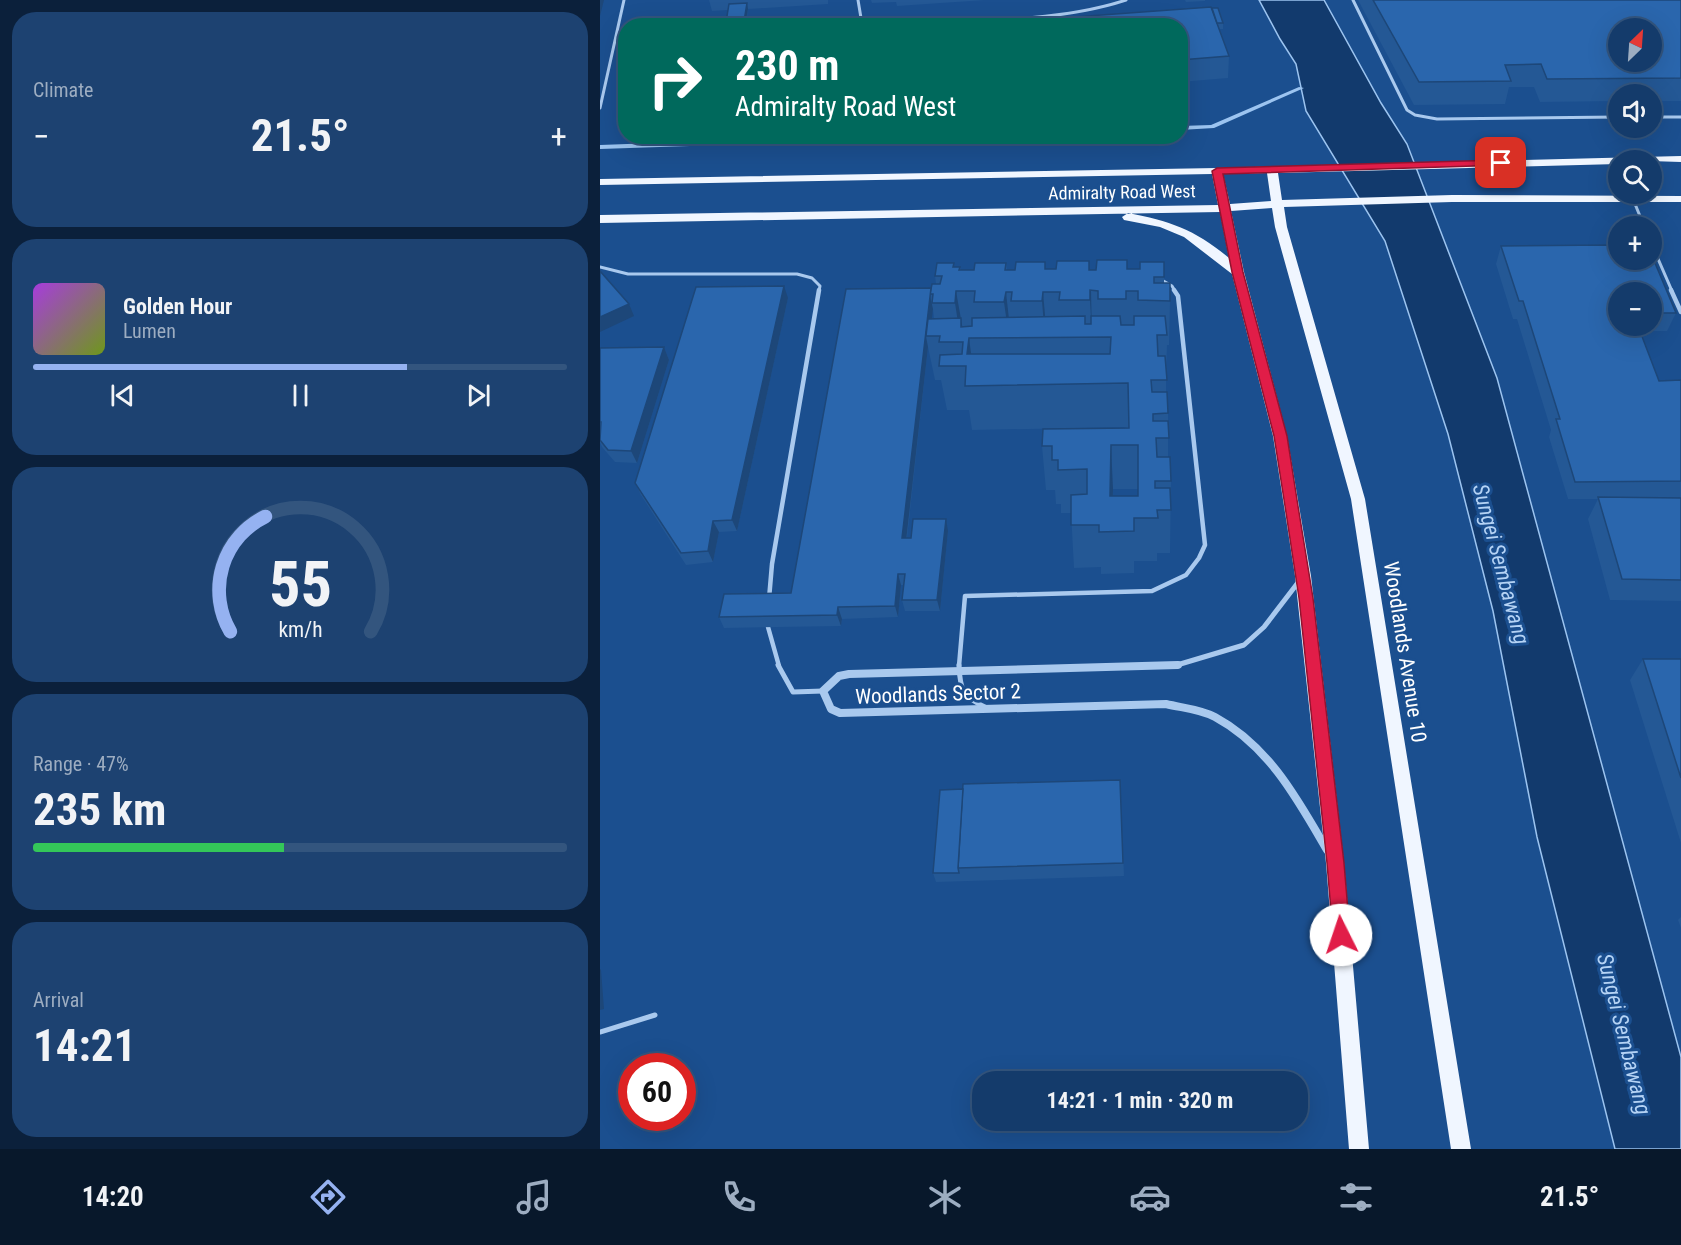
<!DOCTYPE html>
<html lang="en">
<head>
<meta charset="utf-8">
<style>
	body { margin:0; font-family:"Roboto Condensed",sans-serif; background:#1d4271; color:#f1f3f6; height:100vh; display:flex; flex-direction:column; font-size:22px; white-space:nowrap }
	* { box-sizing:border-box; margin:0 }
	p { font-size:20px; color:#9dadc1 }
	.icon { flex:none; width:33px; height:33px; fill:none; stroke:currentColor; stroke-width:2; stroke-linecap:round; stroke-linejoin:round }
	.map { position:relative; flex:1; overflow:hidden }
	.panel { display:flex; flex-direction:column; gap:12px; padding:12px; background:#0b203b; width:600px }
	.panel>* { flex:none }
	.hud { position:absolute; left:18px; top:18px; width:570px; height:126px; border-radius:24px; box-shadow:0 6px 24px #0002,0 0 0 2px #33557e; background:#00695c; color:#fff; overflow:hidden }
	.needle { width:39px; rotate:25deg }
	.fabs { position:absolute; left:1008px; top:18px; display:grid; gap:12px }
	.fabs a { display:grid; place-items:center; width:54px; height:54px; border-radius:50%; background:#143b6b; box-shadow:0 6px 24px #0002,0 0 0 2px #33557e; font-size:30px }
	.speed { position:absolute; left:18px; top:1053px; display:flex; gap:12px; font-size:30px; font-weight:700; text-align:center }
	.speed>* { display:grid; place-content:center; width:78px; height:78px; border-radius:50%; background:#143b6b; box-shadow:0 6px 24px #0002,0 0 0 2px #33557e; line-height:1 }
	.speed .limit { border:9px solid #d22; background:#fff; color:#111 }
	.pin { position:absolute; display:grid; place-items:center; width:51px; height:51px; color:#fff; margin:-26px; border-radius:12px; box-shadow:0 3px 9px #0006 }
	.me { position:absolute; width:66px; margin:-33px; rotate:356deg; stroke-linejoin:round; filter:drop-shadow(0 0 4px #0008) }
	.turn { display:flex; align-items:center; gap:21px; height:126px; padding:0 18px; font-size:27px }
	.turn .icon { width:78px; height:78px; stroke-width:2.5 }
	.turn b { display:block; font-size:42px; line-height:51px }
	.big { font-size:45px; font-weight:700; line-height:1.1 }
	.panel .tile { flex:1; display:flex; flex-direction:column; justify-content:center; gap:9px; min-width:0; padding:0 21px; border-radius:24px; background:#1d4271 }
	.panel .dial { align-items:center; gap:0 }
	.dial svg { height:156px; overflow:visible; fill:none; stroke:#33557e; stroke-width:7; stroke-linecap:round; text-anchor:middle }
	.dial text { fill:#f1f3f6; stroke:none }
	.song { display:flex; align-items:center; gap:18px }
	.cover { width:72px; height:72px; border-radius:9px; background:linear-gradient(135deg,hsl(280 70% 55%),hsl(80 70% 35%)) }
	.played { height:6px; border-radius:3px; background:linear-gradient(90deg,#95b2f1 70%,#33557e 70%) }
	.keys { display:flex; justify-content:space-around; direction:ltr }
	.heat { display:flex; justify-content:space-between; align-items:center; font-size:33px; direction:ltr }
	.charge { height:9px; border-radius:4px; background:linear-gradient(90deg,#34c759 47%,#33557e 0) }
	.trip { position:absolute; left:372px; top:1071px; width:336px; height:60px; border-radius:24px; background:#143b6b; box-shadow:0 6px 24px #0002,0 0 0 2px #33557e; font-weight:700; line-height:60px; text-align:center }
	.tabs { display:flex; height:96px; justify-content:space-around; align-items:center; background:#08182b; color:#9dadc1 }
	.tabs .icon { width:42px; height:42px }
	.tabs .selected { color:#95b2f1 }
	.tabs b { font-size:27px; color:#f1f3f6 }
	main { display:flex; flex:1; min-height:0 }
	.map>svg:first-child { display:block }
	.water { fill:#123a6d; stroke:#9cc4f0; stroke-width:1.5 }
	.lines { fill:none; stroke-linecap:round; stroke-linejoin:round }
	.stream { fill:#9cc4f0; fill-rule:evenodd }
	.service-far2 { stroke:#a9c9ee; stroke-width:3 }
	.service-far1 { stroke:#a9c9ee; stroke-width:4.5 }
	.service { stroke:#a9c9ee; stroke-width:5 }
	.minor-far1 { stroke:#a9c9ee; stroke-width:5 }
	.minor { stroke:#a9c9ee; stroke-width:8 }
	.primary { fill:#f0f6ff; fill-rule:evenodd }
	.wall { fill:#245895; fill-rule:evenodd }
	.shaded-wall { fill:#1d4779 }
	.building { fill:#2a66ad; stroke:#1d4779; stroke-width:1.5; fill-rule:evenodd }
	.route { fill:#e11d48; stroke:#92132f; stroke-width:1.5 }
	.labels { text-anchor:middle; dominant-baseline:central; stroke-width:6; stroke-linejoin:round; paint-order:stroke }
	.far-street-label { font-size:18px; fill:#fff; stroke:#1b4f8f }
	.street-label { font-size:21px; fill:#fff; stroke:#1b4f8f }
	.water-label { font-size:22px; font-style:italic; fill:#b5d3f5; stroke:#1b4f8f }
</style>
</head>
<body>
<main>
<section class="panel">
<div class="tile"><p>Climate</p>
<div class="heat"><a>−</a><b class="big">21.5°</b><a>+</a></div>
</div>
<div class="tile">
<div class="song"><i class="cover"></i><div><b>Golden Hour</b><p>Lumen</p></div></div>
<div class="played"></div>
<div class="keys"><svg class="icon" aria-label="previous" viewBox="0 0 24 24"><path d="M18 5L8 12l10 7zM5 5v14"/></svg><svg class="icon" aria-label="pause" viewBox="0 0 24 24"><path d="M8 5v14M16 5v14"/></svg><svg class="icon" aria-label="next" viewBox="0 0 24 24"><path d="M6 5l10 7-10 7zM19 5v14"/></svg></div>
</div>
<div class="tile dial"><svg viewBox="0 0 100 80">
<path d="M14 69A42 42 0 1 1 86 69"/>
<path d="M14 69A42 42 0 0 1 32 10" stroke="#95b2f1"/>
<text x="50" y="56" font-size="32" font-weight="700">55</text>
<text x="50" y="72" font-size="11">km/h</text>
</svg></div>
<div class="tile"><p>Range · 47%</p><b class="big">235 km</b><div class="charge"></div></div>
<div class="tile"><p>Arrival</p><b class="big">14:21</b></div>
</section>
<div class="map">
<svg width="1081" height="1149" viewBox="0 0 1081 1149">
	<rect width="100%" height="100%" fill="#1b4f8f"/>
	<polygon class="water" points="659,0 724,0 781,103 807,144 897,378 1081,1057 1081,1149 1015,1149 937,837 893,611 848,434 785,241 706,111 696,64 680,39"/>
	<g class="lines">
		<g class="stream">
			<polygon points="699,87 704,88 614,128 580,130 580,126 611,125"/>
			<polygon points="250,136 325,136 322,138 0,149 0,145"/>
		</g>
		<g class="service-far2">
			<path d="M258,0L261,18L279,22C359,19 450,25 526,0"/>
			<polyline points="753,0 807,110 815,115 837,119 1018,117"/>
			<polyline points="0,108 24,0"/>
			<polyline points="1052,117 1081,117"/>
			<polyline points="1033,199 1044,226"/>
			<polyline points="1052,245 1072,291"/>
			<polyline points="0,267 28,274 197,274 212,278 220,286 219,291"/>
			<polyline points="560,279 572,286 575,291"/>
		</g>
		<g class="service-far1">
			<polyline points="1071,290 1081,312"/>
			<polyline points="169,599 172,564 219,290"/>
			<polyline points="168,627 179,666"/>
			<polyline points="359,666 365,596 552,591 586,575 599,558 605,545 578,296 574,290"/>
		</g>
		<g class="service">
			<polyline points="178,665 193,692 223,691"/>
			<path d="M359,665C360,692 363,697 387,708"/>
			<polyline points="0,1032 55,1015"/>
		</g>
		<polyline class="minor-far1" points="528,666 577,665 644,645 664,627 700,580"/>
		<path class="minor" d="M578,665L249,674L239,676L223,691L231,709L240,713L566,704C582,708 600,709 615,717C669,746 698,800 727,850"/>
		<path class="primary" d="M1081,156V162L1018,160V164L678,173L682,200L852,195L1081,196V202H852L684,207L687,227L765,499L871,1149H851L751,499L675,227L672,208L631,211L644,272L687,436L711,576L744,863L769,1149H749L726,863L695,576L673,436L632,274L584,237L560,227L524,220L522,217L528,213C570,221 596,230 629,258L620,212L0,223V215L618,205L612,174L0,185V179L617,168ZM667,173L671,201L630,204L623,174Z"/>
	</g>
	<g class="wall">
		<polygon points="109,0 228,0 228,4 148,9 146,26 127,26 126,22 128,10 112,11"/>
		<polygon points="271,0 385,0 297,6 296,2 272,3"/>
		<polygon points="585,0 605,0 605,1 586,2"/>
		<polygon points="758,0 1081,0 1081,101 1052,101 1052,94 1018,94 1018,101 940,102 934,87 909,87 905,104 814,105"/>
		<polygon points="623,23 623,29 619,29 629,56 628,78 580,82 580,26"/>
		<path d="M901,246L1011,255L1076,313L1067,331H1040L1059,381L1081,380V601L1010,600L988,519L998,499H968L949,437L951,430L917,319H913L896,264ZM1052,292V326H1018Z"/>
		<path d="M564,262V283L570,301L569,345H567L566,372V392L568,413V457L571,481L570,553H557V561H534V573L501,574V567L474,568L471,513H461V504H456L455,490H446L442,446L528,427L372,430L369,410H347L341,380H335L328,347L307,538L348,531L340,611H305L302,600L304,585H301L298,617L242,619L241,626L124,628L119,617L191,593L331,288L336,284L335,276L354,267H360L361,270H374L406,263L407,270H415L446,269L490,270L540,269ZM333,309L334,319H331ZM513,489H538V496H513Z"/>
		<polygon points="188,298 137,531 119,532 113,562 86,565 41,495 35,483"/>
		<polygon points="64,347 69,360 37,463 15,462 2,447 0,442 0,348"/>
		<polygon points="1043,659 1081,659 1081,843 1030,680"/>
		<polygon points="520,780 524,876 336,882 333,873"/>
		<polygon points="1081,917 1081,928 1078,920"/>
	</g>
	<g class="shaded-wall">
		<polygon points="0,0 4,0 0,16"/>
		<polygon points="147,3 148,9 145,26 144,21"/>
		<polygon points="489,261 491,290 492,337 490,300"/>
		<polygon points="184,286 188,298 137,531 132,520"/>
		<polygon points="356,291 367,353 369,338 375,383 363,339 361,342 355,303"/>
		<polygon points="406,292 411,338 409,338 404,302"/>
		<polygon points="443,292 447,338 445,338 442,301"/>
		<polygon points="330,296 333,309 330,336 326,336 328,347 305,550 302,538"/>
		<polygon points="29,304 34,316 0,332 0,317"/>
		<polygon points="64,347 69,360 37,463 31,451"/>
		<polygon points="511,445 513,489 512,531 510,496"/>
		<polygon points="346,519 348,531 340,611 337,600"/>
		<polygon points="113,521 119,532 113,562 108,551"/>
		<polygon points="298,574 301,585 298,617 295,606"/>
		<polygon points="238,607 242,619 241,626 237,615"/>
		<polygon points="0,969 1,970 4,1009 0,1010"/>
	</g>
	<g class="building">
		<path d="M773,0H1081V78L947,79L941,64L905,65L911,81L819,82ZM1018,28H1052V62H1018Z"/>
		<polygon points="147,3 144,21 126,22 129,4"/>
		<polygon points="611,7 629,56 580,60 580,26 353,26"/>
		<polygon points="612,8 618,8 623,23 617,23"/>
		<polygon points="1008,245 1011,255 1018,255 1018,260 1052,260 1052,256 1076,313 1052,313 1052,292 1018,292 1018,326 1038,326 1059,381 1081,380 1081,481 975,482 956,419 960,419 923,301 919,301 901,246"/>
		<polygon points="497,260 527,260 527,269 540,269 540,262 564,262 564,277 554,277 554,283 570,283 570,301 538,300 538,291 526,291 526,299 498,299 498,291 490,290 490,300 459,300 460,292 443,292 442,301 411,301 412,292 406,292 404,302 374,302 375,291 356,291 355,303 332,303 333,294 330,294 332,284 340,284 342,276 335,276 337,263 354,263 353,267 360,267 359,270 374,270 375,263 406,263 405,270 415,270 416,262 445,262 445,269 456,269 457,261 489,261 489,270 496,270"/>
		<polygon points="0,271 29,304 0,317"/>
		<polygon points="184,286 132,520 113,521 108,551 81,553 35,483 96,287"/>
		<polygon points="331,288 302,538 311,538 313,519 346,519 337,600 302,600 305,574 298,574 295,606 238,607 237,615 119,617 124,594 191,593 246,289"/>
		<path d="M485,316V324H491V316H520L521,325H534V316H565L567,335H557L558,356H565L567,380H551L552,392H567L568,413L553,414V421H568L569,438H556L557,457H570L571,481H555V488H570L571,510H557L558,518H534V531L499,532V525H471V495L487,494V469L458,470V460H452V446H442L443,429L529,428L528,383L365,386L366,366H339L340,355L362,354L363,342H339L340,336H326L328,319L361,318V327L372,326V318ZM511,337L510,354H367L369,338ZM511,445H538V496H510Z"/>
		<polygon points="64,347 31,451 8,450 0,440 1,422 0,422 0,348"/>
		<polygon points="998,497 1081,498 1081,580 1022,579"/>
		<polygon points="1043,659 1081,659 1081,778"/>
		<polygon points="520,780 523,863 358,868 363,784"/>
		<polygon points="363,789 358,868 359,873 333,873 340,790"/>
	</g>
	<polygon class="route" points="901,160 906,163 905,165 623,174 643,272 687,436 698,506 713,598 744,863 750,935 747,941 741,943 735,941 733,935 727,863 699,598 685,506 674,436 632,272 612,171 617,168"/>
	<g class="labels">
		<g class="far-street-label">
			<text transform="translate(522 192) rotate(-1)">Admiralty Road West</text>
		</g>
		<g class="street-label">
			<text transform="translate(805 652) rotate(81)">Woodlands Avenue 10</text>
			<text transform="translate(338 694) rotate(-2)">Woodlands Sector 2</text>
		</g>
		<g class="water-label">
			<text transform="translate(901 564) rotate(75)">Sungei Sembawang</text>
			<text transform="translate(1024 1034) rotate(76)">Sungei Sembawang</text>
		</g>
	</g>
</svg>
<div class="fabs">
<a><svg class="needle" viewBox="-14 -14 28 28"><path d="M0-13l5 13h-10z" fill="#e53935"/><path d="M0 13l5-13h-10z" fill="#9dadc1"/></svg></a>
<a><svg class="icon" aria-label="sound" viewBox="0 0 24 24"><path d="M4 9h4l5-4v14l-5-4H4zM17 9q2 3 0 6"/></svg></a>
<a><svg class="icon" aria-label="search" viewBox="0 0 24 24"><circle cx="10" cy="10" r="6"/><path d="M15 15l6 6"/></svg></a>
<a>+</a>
<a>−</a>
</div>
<div class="speed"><div class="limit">60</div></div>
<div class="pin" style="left:901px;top:163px;background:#d93025"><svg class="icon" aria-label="arrive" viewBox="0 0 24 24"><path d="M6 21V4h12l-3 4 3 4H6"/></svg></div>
<svg class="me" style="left:741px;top:935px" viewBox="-20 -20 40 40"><circle r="19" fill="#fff"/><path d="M0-13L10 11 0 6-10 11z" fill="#e11d48"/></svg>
<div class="trip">14:21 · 1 min · 320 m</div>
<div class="hud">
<div class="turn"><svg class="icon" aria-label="right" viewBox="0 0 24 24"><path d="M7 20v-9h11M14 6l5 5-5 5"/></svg><div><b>230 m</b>Admiralty Road West</div></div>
</div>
</div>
</main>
<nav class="tabs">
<b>14:20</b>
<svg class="icon selected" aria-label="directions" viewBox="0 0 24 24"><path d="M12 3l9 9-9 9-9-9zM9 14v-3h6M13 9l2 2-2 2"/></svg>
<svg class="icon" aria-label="music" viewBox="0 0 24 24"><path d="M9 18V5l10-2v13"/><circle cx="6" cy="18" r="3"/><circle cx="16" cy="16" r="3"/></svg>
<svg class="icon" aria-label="phone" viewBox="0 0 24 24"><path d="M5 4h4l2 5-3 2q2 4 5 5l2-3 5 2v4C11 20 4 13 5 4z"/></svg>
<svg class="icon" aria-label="climate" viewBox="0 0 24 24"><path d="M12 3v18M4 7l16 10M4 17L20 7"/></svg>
<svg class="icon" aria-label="car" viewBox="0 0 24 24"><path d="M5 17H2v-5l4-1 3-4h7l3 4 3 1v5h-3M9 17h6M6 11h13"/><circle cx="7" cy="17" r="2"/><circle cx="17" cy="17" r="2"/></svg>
<svg class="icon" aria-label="filters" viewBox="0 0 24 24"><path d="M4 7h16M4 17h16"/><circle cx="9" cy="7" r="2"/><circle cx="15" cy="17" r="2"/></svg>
<b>21.5°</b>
</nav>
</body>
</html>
